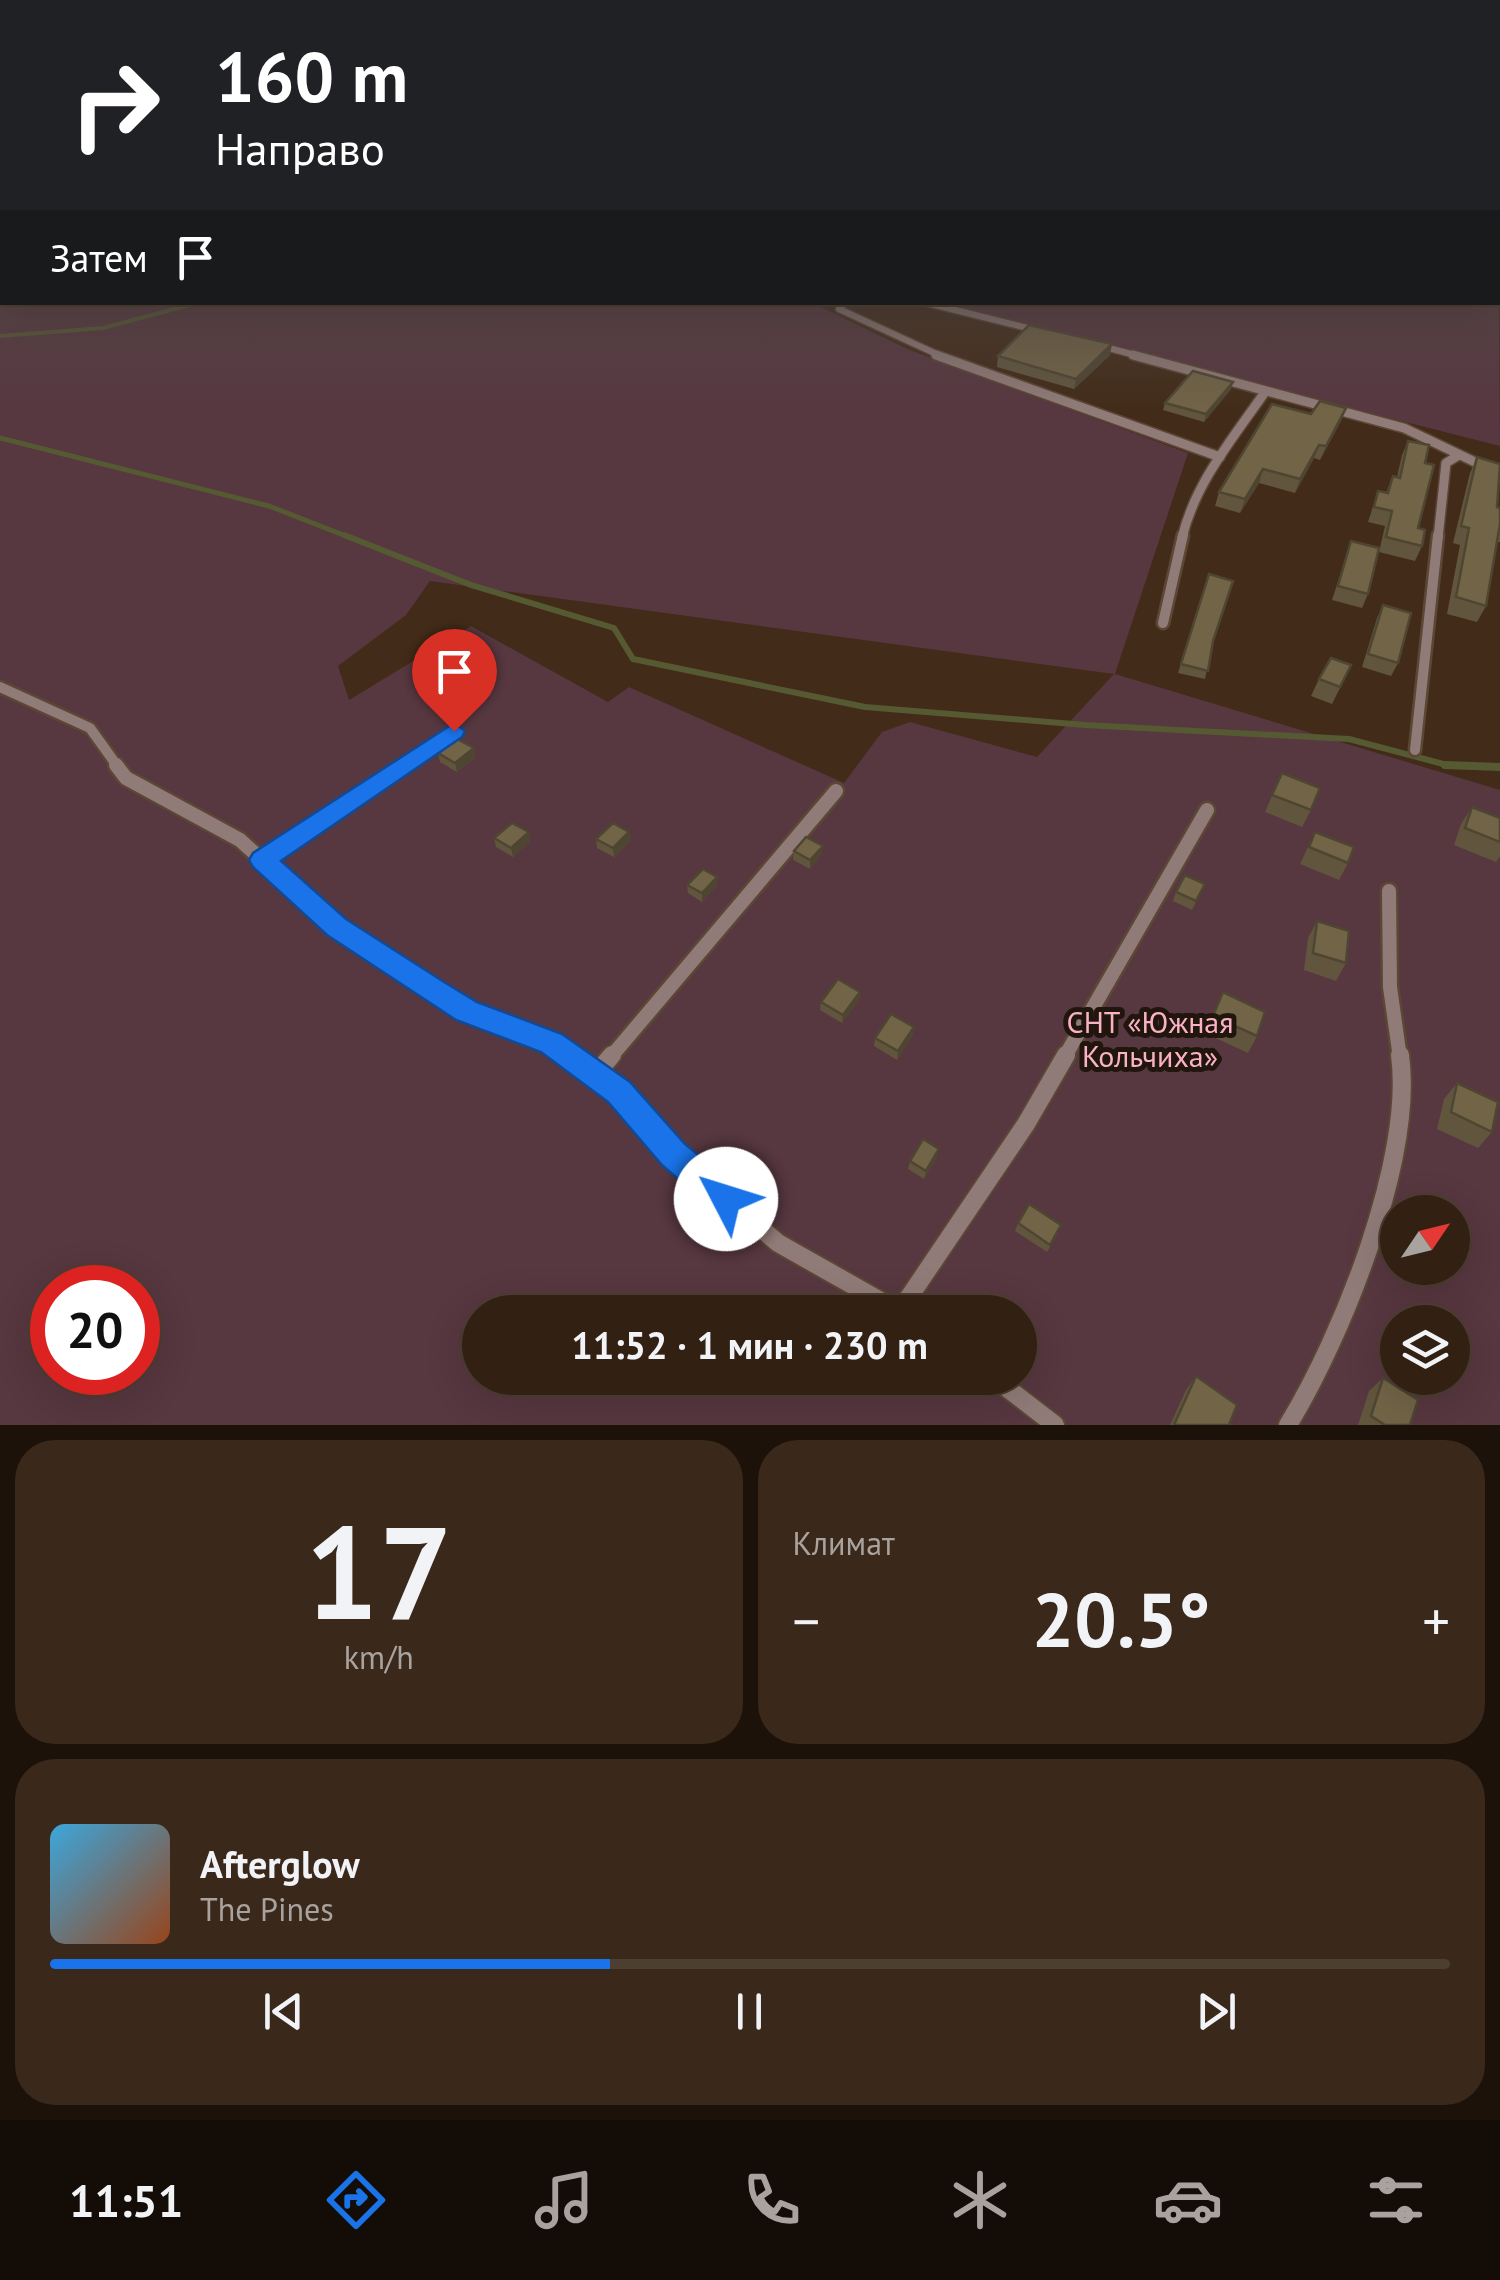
<!DOCTYPE html>
<html lang="ru">
<head>
<meta charset="utf-8">
<style>
	body { margin:0; font-family:"PT Sans",sans-serif; background:#3a281b; color:#f1f3f6; height:100vh; display:flex; flex-direction:column; font-size:38px; white-space:nowrap }
	* { box-sizing:border-box; margin:0 }
	p { font-size:32px; color:#a8a39f }
	.icon { flex:none; width:55px; height:55px; fill:none; stroke:currentColor; stroke-width:2; stroke-linecap:round; stroke-linejoin:round }
	.map { position:relative; height:1425px; overflow:hidden }
	.sheet { display:flex; flex-direction:column; gap:15px; padding:15px; background:#1c120a; flex:1 }
	.sheet>* { flex:none }
	.top-card { position:absolute; left:0px; top:0px; width:1500px; height:305px; box-shadow:0 10px 40px #0002,0 0 0 2px #4d3e32; background:#202124; color:#fff; overflow:hidden }
	.needle { width:65px; rotate:55deg }
	.buttons { position:absolute; left:1380px; top:1195px; display:grid; gap:20px }
	.buttons a { display:grid; place-items:center; width:90px; height:90px; border-radius:50%; background:#322012; box-shadow:0 10px 40px #0002,0 0 0 2px #4d3e32; font-size:50px }
	.speed { position:absolute; left:30px; top:1265px; display:flex; gap:20px; font-size:50px; font-weight:700; text-align:center }
	.speed>* { display:grid; place-content:center; width:130px; height:130px; border-radius:50%; background:#322012; box-shadow:0 10px 40px #0002,0 0 0 2px #4d3e32; line-height:1 }
	.speed .limit { border:15px solid #d22; background:#fff; color:#111 }
	.pin { position:absolute; display:grid; place-items:center; width:85px; height:85px; color:#fff; margin:-102px -42px; border-radius:50% 50% 50% 0; rotate:-45deg; box-shadow:0 0 10px #0007 }
	.pin .icon { rotate:45deg }
	.me { position:absolute; width:110px; margin:-55px; rotate:310deg; stroke-linejoin:round; filter:drop-shadow(0 0 8px #0008) }
	.turn { display:flex; align-items:center; gap:35px; height:210px; padding:0 50px; font-size:45px }
	.turn .icon { width:130px; height:130px; stroke-width:2.5 }
	.turn b { display:block; font-size:70px; line-height:85px }
	.then { display:flex; align-items:center; height:95px; padding:0 50px; background:#0003; gap:20px; font-size:38px }
	.big { font-size:75px; font-weight:700; line-height:1.1 }
	.sheet .tile { flex:1; display:flex; flex-direction:column; justify-content:center; gap:15px; min-width:0; padding:0 35px; border-radius:40px; background:#3a281b }
	.sheet .dial { align-items:center; gap:0 }
	.dial b { font-size:130px; line-height:1 }
	.song { display:flex; align-items:center; gap:30px }
	.cover { width:120px; height:120px; border-radius:15px; background:linear-gradient(135deg,hsl(200 70% 55%),hsl(20 70% 35%)) }
	.played { height:10px; border-radius:5px; background:linear-gradient(90deg,#1a73e8 40%,#4d3e32 40%) }
	.keys { display:flex; justify-content:space-around; direction:ltr }
	.heat { display:flex; justify-content:space-between; align-items:center; font-size:55px; direction:ltr }
	.sheet .tiles { flex:1; display:grid; gap:15px; grid-template-columns:1fr 1fr }
	.tile:last-child { grid-column:span 2 }
	.trip { position:absolute; left:462px; top:1295px; width:575px; height:100px; border-radius:50px; background:#322012; box-shadow:0 10px 40px #0002,0 0 0 2px #4d3e32; font-weight:700; line-height:100px; text-align:center }
	.menu { display:flex; height:160px; justify-content:space-around; align-items:center; background:#140d07; color:#a8a39f }
	.menu .icon { width:70px; height:70px }
	.menu .selected { color:#1a73e8 }
	.menu b { font-size:45px; color:#f1f3f6 }
	.map>svg:first-child { display:block }
	.green { fill:#573740; fill-rule:evenodd }
	.lines { fill:none; stroke-linecap:round; stroke-linejoin:round }
	.stream-far3 { stroke:#565a32; stroke-width:4 }
	.stream-far2 { stroke:#565a32; stroke-width:5 }
	.stream-far1 { stroke:#565a32; stroke-width:6 }
	.stream { stroke:#565a32; stroke-width:8 }
	.service-far4-casing { stroke:#5c4735; stroke-width:9 }
	.service-far3-casing { stroke:#5c4735; stroke-width:12 }
	.service-far2-casing { stroke:#5c4735; stroke-width:15 }
	.service-far1-casing { stroke:#5c4735; stroke-width:19 }
	.service-casing { stroke:#5c4735; stroke-width:22 }
	.service-far4 { stroke:#907b78; stroke-width:6 }
	.service-far3 { stroke:#907b78; stroke-width:9 }
	.service-far2 { stroke:#907b78; stroke-width:10 }
	.service-far1 { stroke:#907b78; stroke-width:14 }
	.service { stroke:#907b78; stroke-width:18 }
	.wall { fill:#61563d }
	.shaded-wall { fill:#4f4632 }
	.building { fill:#716447; stroke:#4f4632; stroke-width:2.5 }
	.route { fill:#1a73e8; stroke:#114b97; stroke-width:2.5 }
	.labels { text-anchor:middle; dominant-baseline:central; stroke-width:10; stroke-linejoin:round; paint-order:stroke }
	.near-park-label { font-size:30px; fill:#fbb1c5; stroke:#21160e }
</style>
</head>
<body>
<div class="map">
<svg width="1500" height="1425" viewBox="0 0 1500 1425">
	<rect width="100%" height="100%" fill="#422b18"/>
	<g class="green">
		<path d="M0,214L2,302L813,303L907,349L1188,453L1115,674L1500,790V1425H0ZM430,581L1114,674L1037,757L910,722L882,732L844,783L629,687L608,702L471,626L349,700L338,666L406,615ZM1398,1212H1452V1268H1398ZM52,1288H138V1372H52ZM480,1312H1020V1378H480ZM1398,1322H1452V1378H1398Z"/>
		<polygon points="1498,214 1500,446 935,303 1498,302"/>
	</g>
	<g class="lines">
		<polyline class="stream-far3" points="0,336 103,328 201,302"/>
		<polyline class="stream-far2" points="0,438 269,506 351,538"/>
		<polyline class="stream-far1" points="344,535 471,585 614,628 633,659 865,707 1085,725 1349,739 1447,765 1500,767"/>
		<polyline class="stream" points="1445,765 1500,767"/>
		<g class="service-far4-casing">
			<g id="service-far4">
				<polyline points="845,302 839,309 943,357"/>
				<polyline points="923,302 1040,331"/>
				<polyline points="1097,345 1143,357"/>
			</g>
		</g>
		<g class="service-far3-casing">
			<g id="service-far3">
				<polyline points="936,355 1220,457"/>
				<polyline points="1133,355 1404,428 1500,474"/>
				<path d="M1182,538C1195,483 1233,438 1265,392"/>
				<polyline points="1438,538 1446,463 1459,455"/>
			</g>
		</g>
		<g class="service-far2-casing">
			<g id="service-far2">
				<polyline points="1163,623 1183,535"/>
				<polyline points="0,687 90,728 118,767"/>
				<polyline points="1415,750 1438,535"/>
				<polyline points="400,767 454,731"/>
			</g>
		</g>
		<g class="service-far1-casing">
			<g id="service-far1">
				<polyline points="116,765 126,778 240,840 336,927 467,1011 552,1043 572,1058"/>
				<polyline points="262,860 404,765"/>
				<polyline points="1389,891 1390,987 1400,1058"/>
				<polyline points="610,1058 836,791"/>
				<polyline points="1064,1058 1207,810"/>
			</g>
		</g>
		<g class="service-casing">
			<g id="service">
				<polyline points="569,1055 619,1092 674,1154 778,1243 900,1312"/>
				<polyline points="595,1075 612,1055"/>
				<polyline points="899,1312 1026,1124 1066,1055"/>
				<polyline points="994,1378 1055,1425"/>
				<path d="M1288,1425C1342,1337 1414,1158 1400,1055"/>
			</g>
		</g>
		<use href="#service-far4" class="service-far4"/>
		<use href="#service-far3" class="service-far3"/>
		<use href="#service-far2" class="service-far2"/>
		<use href="#service-far1" class="service-far1"/>
		<use href="#service" class="service"/>
	</g>
	<g class="wall">
		<polygon points="1110,355 1074,389 997,367 998,356"/>
		<polygon points="1233,382 1231,389 1204,422 1163,410 1165,403"/>
		<polygon points="1346,408 1341,421 1320,460 1314,458 1295,493 1259,483 1240,513 1215,506 1219,492 1311,414"/>
		<polygon points="1408,441 1425,463 1418,528 1422,546 1415,561 1379,552 1385,526 1368,522 1378,491 1386,493 1393,476 1397,477 1402,455"/>
		<polygon points="1477,457 1497,507 1500,508 1500,542 1496,542 1486,606 1477,622 1447,614 1460,545 1453,543 1470,473"/>
		<polygon points="1351,541 1368,594 1362,608 1332,600"/>
		<polygon points="1209,574 1213,641 1205,679 1178,673"/>
		<polygon points="1383,605 1398,663 1391,676 1362,667 1377,618"/>
		<polygon points="1319,679 1343,682 1332,704 1311,696"/>
		<polygon points="464,685 466,693 444,707 429,697 427,688"/>
		<polygon points="438,753 476,757 457,772 440,762"/>
		<polygon points="1282,773 1311,810 1302,827 1265,812"/>
		<polygon points="1472,807 1500,818 1500,856 1496,862 1454,845 1461,824"/>
		<polygon points="529,832 530,841 513,857 496,847 494,838"/>
		<polygon points="629,832 630,841 614,857 597,848 596,839"/>
		<polygon points="1315,832 1348,863 1339,880 1300,864"/>
		<polygon points="794,851 822,854 810,869 793,860"/>
		<polygon points="717,877 717,885 702,902 688,893 687,885"/>
		<polygon points="1205,884 1192,910 1173,901 1176,892"/>
		<polygon points="1317,921 1346,963 1336,981 1304,970 1308,938"/>
		<polygon points="860,992 859,1000 842,1023 820,1010 821,1002"/>
		<polygon points="1223,992 1257,1036 1248,1053 1205,1033"/>
		<polygon points="914,1027 912,1036 897,1060 874,1046 875,1038"/>
		<polygon points="1457,1083 1492,1132 1478,1148 1437,1129 1444,1099"/>
		<polygon points="937,1157 924,1179 908,1169 910,1161"/>
		<polygon points="1018,1223 1058,1233 1047,1252 1015,1231"/>
		<polygon points="1196,1376 1229,1425 1170,1425 1186,1390"/>
		<polygon points="1383,1378 1410,1425 1358,1425 1369,1391"/>
	</g>
	<g class="shaded-wall">
		<polygon points="1112,344 1110,355 1074,389 1076,379"/>
		<polygon points="1233,382 1231,389 1204,422 1206,414"/>
		<polygon points="1346,408 1341,421 1320,460 1326,446"/>
		<polygon points="1319,445 1314,458 1295,493 1300,479"/>
		<polygon points="1263,469 1259,483 1240,513 1245,499"/>
		<polygon points="464,685 466,693 444,707 442,699"/>
		<polygon points="474,748 476,757 457,772 455,763"/>
		<polygon points="529,832 530,841 513,857 511,848"/>
		<polygon points="629,832 630,841 614,857 613,848"/>
		<polygon points="823,846 822,854 810,869 810,860"/>
		<polygon points="717,877 717,885 702,902 702,893"/>
		<polygon points="860,992 859,1000 842,1023 843,1015"/>
		<polygon points="914,1027 912,1036 897,1060 898,1051"/>
		<polygon points="939,1149 937,1157 924,1179 926,1171"/>
	</g>
	<g class="building">
		<polygon points="1029,325 1112,344 1076,379 998,356"/>
		<polygon points="1193,371 1233,382 1206,414 1165,403"/>
		<polygon points="1320,401 1346,408 1326,446 1319,445 1300,479 1263,469 1245,499 1219,492 1272,404 1311,414"/>
		<polygon points="1408,441 1429,445 1425,463 1434,465 1418,528 1425,530 1422,546 1386,537 1392,511 1374,507 1378,491 1388,493 1393,476 1400,478"/>
		<polygon points="1477,457 1500,464 1497,507 1500,508 1500,524 1486,606 1456,597 1469,528 1461,526"/>
		<polygon points="1351,541 1379,548 1368,594 1338,586"/>
		<polygon points="1209,574 1233,581 1213,641 1208,671 1181,664"/>
		<polygon points="1383,605 1411,613 1398,663 1368,654"/>
		<polygon points="1331,658 1351,665 1340,687 1319,679"/>
		<polygon points="449,675 464,685 442,699 427,688"/>
		<polygon points="457,739 474,748 455,763 438,753"/>
		<polygon points="1282,773 1320,788 1311,810 1272,795"/>
		<polygon points="1472,807 1500,818 1500,842 1465,828"/>
		<polygon points="512,823 529,832 511,848 494,838"/>
		<polygon points="613,823 629,832 613,848 596,839"/>
		<polygon points="1315,832 1354,847 1348,863 1309,847"/>
		<polygon points="806,837 823,846 810,860 794,851"/>
		<polygon points="703,869 717,877 702,893 687,885"/>
		<polygon points="1185,875 1205,884 1196,901 1176,892"/>
		<polygon points="1317,921 1349,931 1346,963 1313,953"/>
		<polygon points="838,979 860,992 843,1015 821,1002"/>
		<polygon points="1223,992 1265,1012 1257,1036 1213,1016"/>
		<polygon points="891,1014 914,1027 898,1051 875,1038"/>
		<polygon points="1457,1083 1498,1102 1492,1132 1451,1112"/>
		<polygon points="923,1139 939,1149 926,1171 910,1161"/>
		<polygon points="1029,1204 1061,1225 1050,1245 1018,1223"/>
		<polygon points="1196,1376 1237,1405 1229,1425 1174,1425"/>
		<polygon points="1383,1378 1418,1400 1410,1425 1385,1425 1371,1416"/>
	</g>
	<linearGradient id="sky" x2="0" y2="1"><stop stop-color="#24180d"/><stop offset="0.52" stop-color="#544a48"/><stop offset="1" stop-color="#544a48" stop-opacity="0"/></linearGradient>
	<rect width="1500" height="413" fill="url(#sky)"/>
	<polygon class="route" points="454,723 465,731 462,737 281,861 346,919 444,982 477,1002 562,1034 630,1082 685,1144 738,1187 743,1199 738,1210 726,1215 714,1210 662,1165 608,1102 541,1052 456,1020 327,935 253,867 249,860 253,853"/>
	<g class="labels">
		<g class="near-park-label">
			<text x="1150" y="1021">СНТ «Южная<tspan x="1150" dy="34">Кольчиха»</tspan></text>
		</g>
	</g>
</svg>
<div class="buttons">
<a><svg class="needle" viewBox="-14 -14 28 28"><path d="M0-13l5 13h-10z" fill="#e53935"/><path d="M0 13l5-13h-10z" fill="#a8a39f"/></svg></a>
<a><svg class="icon" aria-label="layers" viewBox="0 0 24 24"><path d="M12 4l9 5-9 5-9-5zM3 14l9 5 9-5"/></svg></a>
</div>
<div class="speed"><div class="limit">20</div></div>
<div class="pin" style="left:454px;top:731px;background:#d93025"><svg class="icon" aria-label="arrive" viewBox="0 0 24 24"><path d="M6 21V4h12l-3 4 3 4H6"/></svg></div>
<svg class="me" style="left:726px;top:1199px" viewBox="-20 -20 40 40"><circle r="19" fill="#fff"/><path d="M0-13L10 11 0 6-10 11z" fill="#1a73e8"/></svg>
<div class="trip">11:52 · 1 мин · 230 m</div>
<div class="top-card">
<div class="turn"><svg class="icon" aria-label="right" viewBox="0 0 24 24"><path d="M7 20v-9h11M14 6l5 5-5 5"/></svg><div><b>160 m</b>Направо</div></div>
<div class="then">Затем<svg class="icon" aria-label="arrive" viewBox="0 0 24 24"><path d="M6 21V4h12l-3 4 3 4H6"/></svg></div>
</div>
</div>
<section class="sheet">
<div class="tiles">
<div class="tile dial"><b>17</b><p>km/h</p></div>
<div class="tile"><p>Климат</p>
<div class="heat"><a>−</a><b class="big">20.5°</b><a>+</a></div>
</div>
<div class="tile">
<div class="song"><i class="cover"></i><div><b>Afterglow</b><p>The Pines</p></div></div>
<div class="played"></div>
<div class="keys"><svg class="icon" aria-label="previous" viewBox="0 0 24 24"><path d="M18 5L8 12l10 7zM5 5v14"/></svg><svg class="icon" aria-label="pause" viewBox="0 0 24 24"><path d="M8 5v14M16 5v14"/></svg><svg class="icon" aria-label="next" viewBox="0 0 24 24"><path d="M6 5l10 7-10 7zM19 5v14"/></svg></div>
</div>
</div>
</section>
<nav class="menu">
<b>11:51</b>
<svg class="icon selected" aria-label="directions" viewBox="0 0 24 24"><path d="M12 3l9 9-9 9-9-9zM9 14v-3h6M13 9l2 2-2 2"/></svg>
<svg class="icon" aria-label="music" viewBox="0 0 24 24"><path d="M9 18V5l10-2v13"/><circle cx="6" cy="18" r="3"/><circle cx="16" cy="16" r="3"/></svg>
<svg class="icon" aria-label="phone" viewBox="0 0 24 24"><path d="M5 4h4l2 5-3 2q2 4 5 5l2-3 5 2v4C11 20 4 13 5 4z"/></svg>
<svg class="icon" aria-label="climate" viewBox="0 0 24 24"><path d="M12 3v18M4 7l16 10M4 17L20 7"/></svg>
<svg class="icon" aria-label="car" viewBox="0 0 24 24"><path d="M5 17H2v-5l4-1 3-4h7l3 4 3 1v5h-3M9 17h6M6 11h13"/><circle cx="7" cy="17" r="2"/><circle cx="17" cy="17" r="2"/></svg>
<svg class="icon" aria-label="filters" viewBox="0 0 24 24"><path d="M4 7h16M4 17h16"/><circle cx="9" cy="7" r="2"/><circle cx="15" cy="17" r="2"/></svg>
</nav>
</body>
</html>
